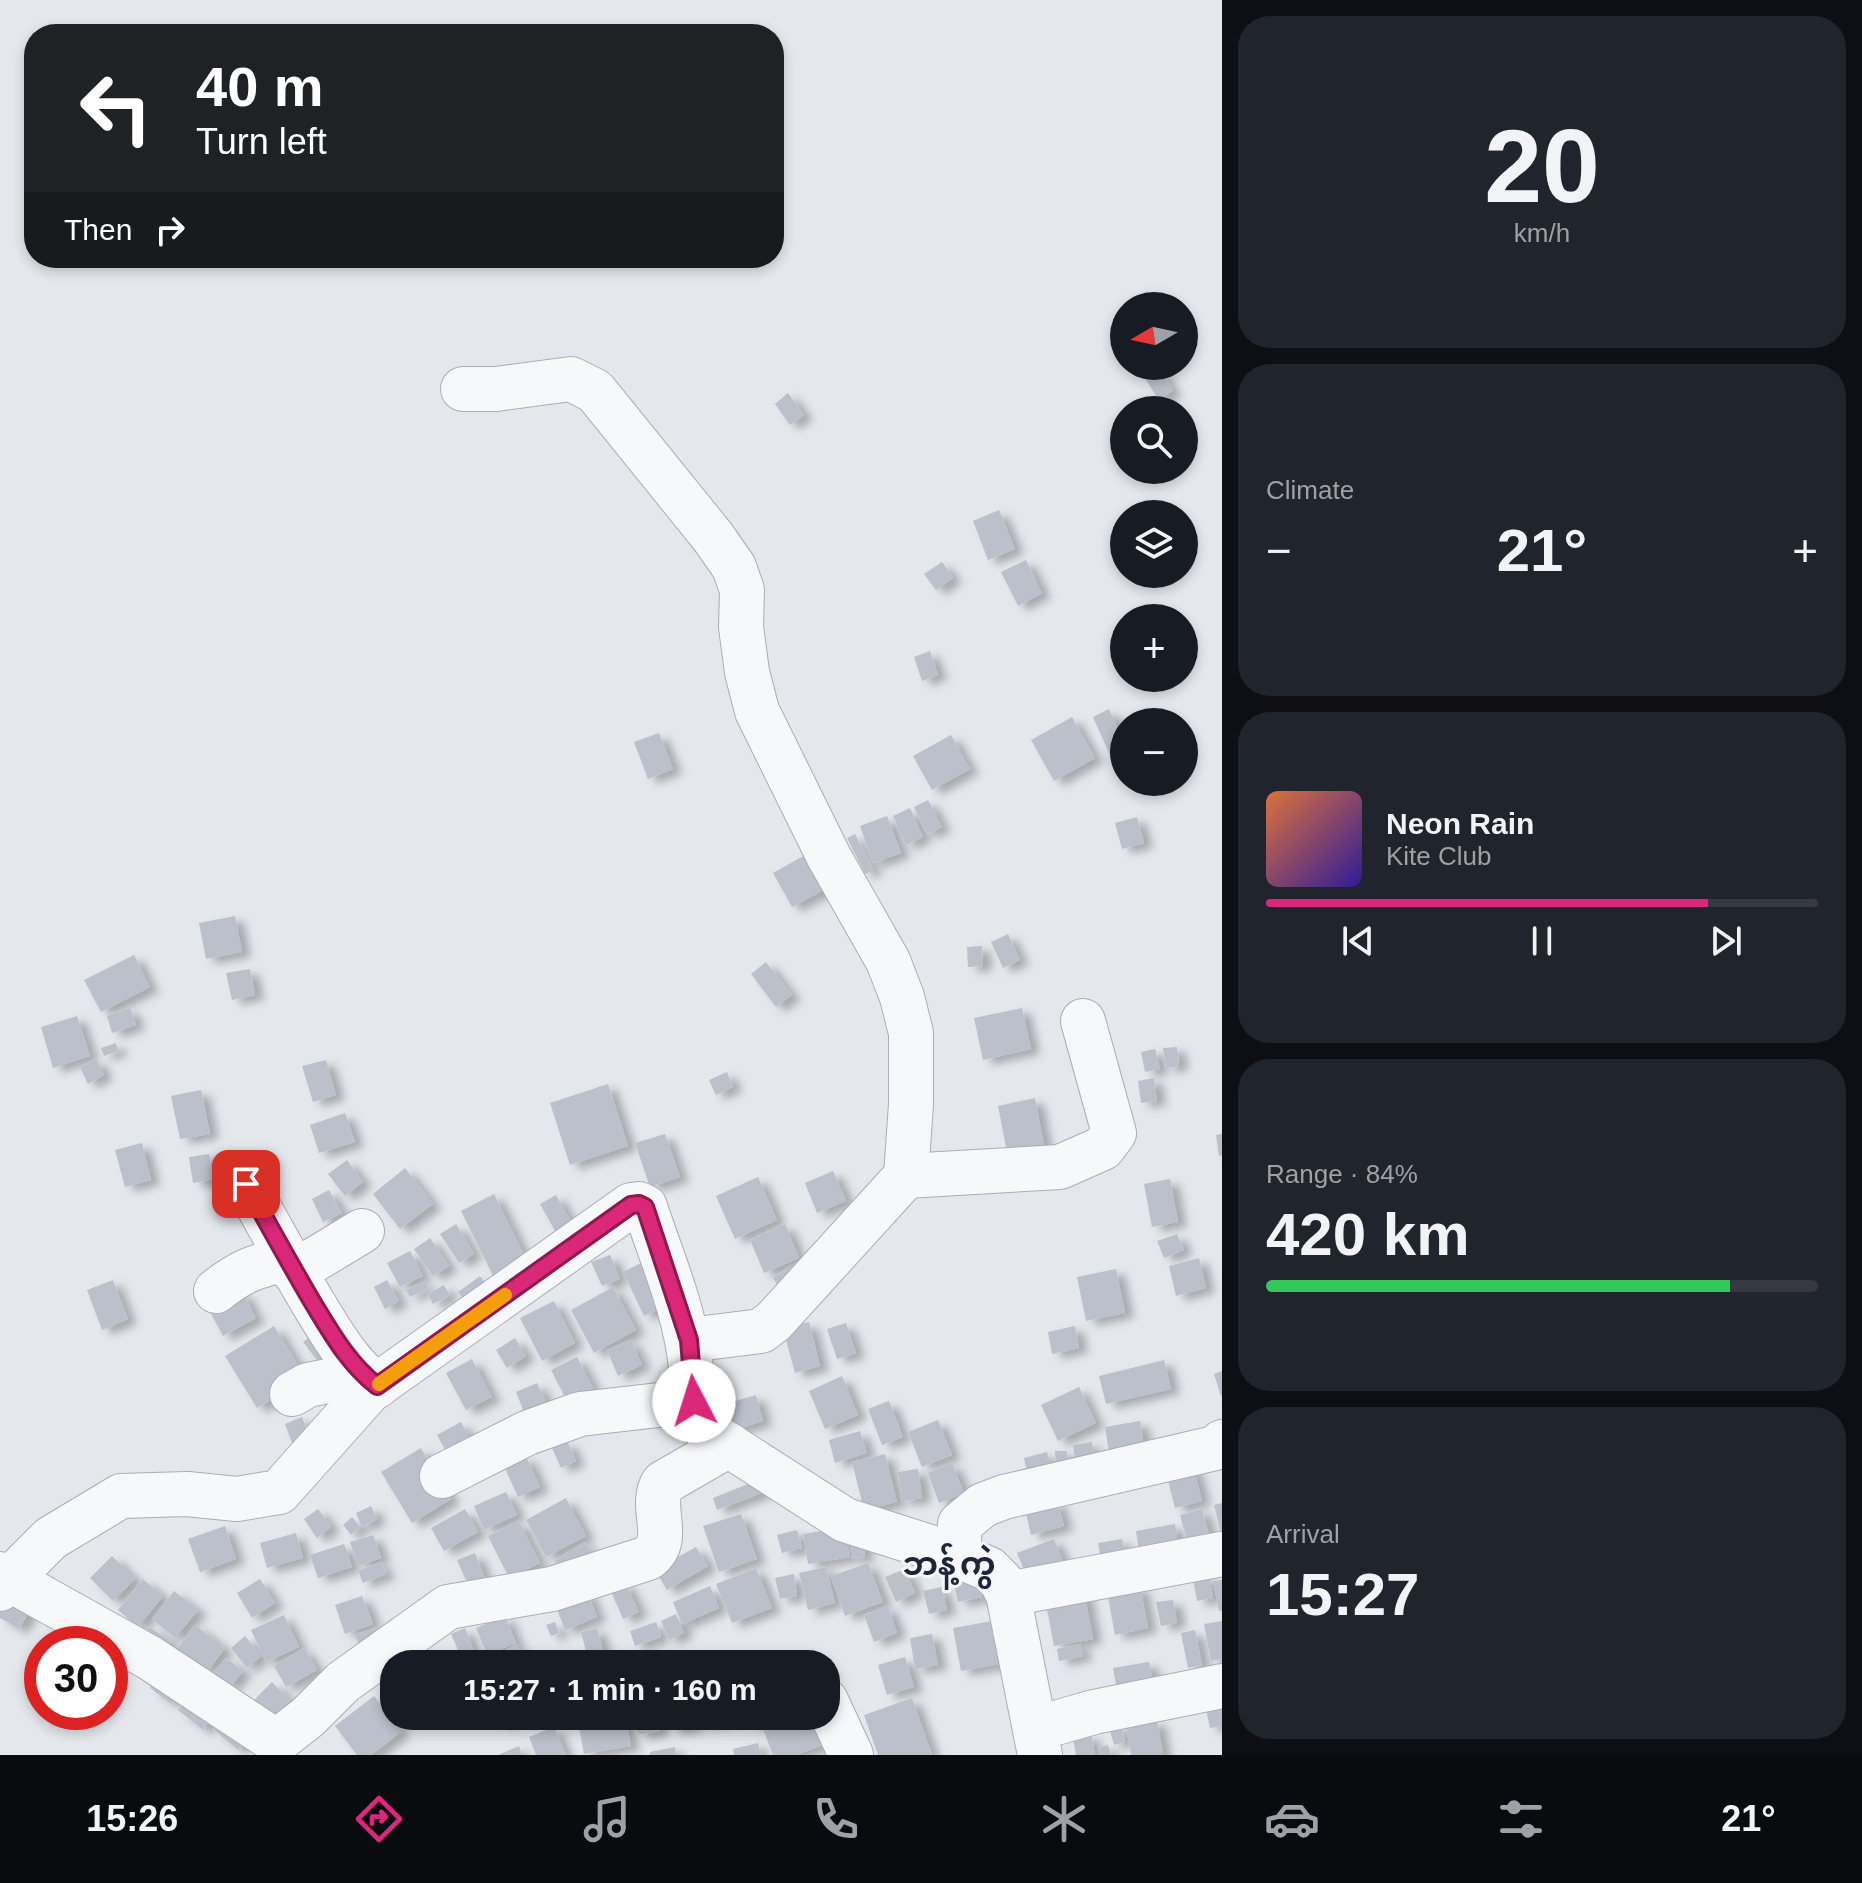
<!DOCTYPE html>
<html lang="en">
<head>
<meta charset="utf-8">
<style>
	body { margin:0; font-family:Arial,"Noto Sans Myanmar",sans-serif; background:#20242c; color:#f1f3f6; height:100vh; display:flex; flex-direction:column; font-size:30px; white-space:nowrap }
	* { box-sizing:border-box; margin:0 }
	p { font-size:26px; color:#9ea1a6 }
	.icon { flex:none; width:44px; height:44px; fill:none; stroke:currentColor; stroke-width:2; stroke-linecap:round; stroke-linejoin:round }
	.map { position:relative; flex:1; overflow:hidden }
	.panel { display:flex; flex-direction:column; gap:16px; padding:16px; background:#0d0f14; width:640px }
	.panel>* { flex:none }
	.banner { position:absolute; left:24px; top:24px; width:760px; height:244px; border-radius:32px; box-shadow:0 4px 12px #0003; background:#202124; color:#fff; overflow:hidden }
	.needle { width:52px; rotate:261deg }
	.fabs { position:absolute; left:1110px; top:292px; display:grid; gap:16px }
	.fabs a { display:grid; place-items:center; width:88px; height:88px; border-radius:50%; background:#171b24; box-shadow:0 4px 12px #0003; font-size:40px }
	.speed { position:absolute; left:24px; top:1626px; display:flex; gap:16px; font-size:40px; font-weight:700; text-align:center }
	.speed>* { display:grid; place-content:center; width:104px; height:104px; border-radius:50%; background:#171b24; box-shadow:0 4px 12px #0003; line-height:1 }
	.speed .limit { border:12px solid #d22; background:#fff; color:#111 }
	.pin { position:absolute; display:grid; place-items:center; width:68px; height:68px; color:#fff; margin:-34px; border-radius:16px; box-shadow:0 4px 12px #0006 }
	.me { position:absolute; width:88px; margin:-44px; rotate:355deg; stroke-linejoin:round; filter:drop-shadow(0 0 6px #0008) }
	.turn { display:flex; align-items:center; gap:28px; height:168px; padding:0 40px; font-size:36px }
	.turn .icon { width:104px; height:104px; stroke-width:2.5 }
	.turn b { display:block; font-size:56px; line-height:68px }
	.then { display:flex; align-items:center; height:76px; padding:0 40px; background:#0003; gap:16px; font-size:30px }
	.big { font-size:60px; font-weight:700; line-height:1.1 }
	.panel .card { flex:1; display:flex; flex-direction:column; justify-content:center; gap:12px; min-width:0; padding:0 28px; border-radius:32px; background:#20242c }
	.panel .dial { align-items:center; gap:0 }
	.dial b { font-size:104px; line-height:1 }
	.song { display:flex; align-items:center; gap:24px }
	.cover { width:96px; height:96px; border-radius:12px; background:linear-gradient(135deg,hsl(20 70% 55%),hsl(250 70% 35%)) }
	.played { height:8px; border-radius:4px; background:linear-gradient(90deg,#db2777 80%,#363941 80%) }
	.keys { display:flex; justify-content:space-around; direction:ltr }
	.heat { display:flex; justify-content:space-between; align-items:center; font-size:44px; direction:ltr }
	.charge { height:12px; border-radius:6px; background:linear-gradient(90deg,#34c759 84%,#363941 0) }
	.trip { position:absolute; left:380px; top:1650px; width:460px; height:80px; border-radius:32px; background:#171b24; box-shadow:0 4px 12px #0003; font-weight:700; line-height:80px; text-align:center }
	.dock { display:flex; height:128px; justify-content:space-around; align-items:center; background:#090b0e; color:#9ea1a6 }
	.dock .icon { width:56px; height:56px }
	.dock .current { color:#db2777 }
	.dock b { font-size:36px; color:#f1f3f6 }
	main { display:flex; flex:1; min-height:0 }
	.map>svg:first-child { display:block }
	.building { fill:#bbc0ca; filter:url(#shadow) }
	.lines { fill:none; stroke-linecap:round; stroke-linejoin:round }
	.minor-casing { stroke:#a9aeb7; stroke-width:46 }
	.minor { stroke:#f7f8fa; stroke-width:44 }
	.route-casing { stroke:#8e194d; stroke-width:20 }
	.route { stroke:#db2777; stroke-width:14 }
	.slow { stroke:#f59e0b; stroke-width:14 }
	.labels { text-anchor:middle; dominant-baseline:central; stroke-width:6; stroke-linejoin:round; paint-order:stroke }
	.quarter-label { font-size:32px; font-weight:bold; fill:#1d2536; stroke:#f4f6f9 }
</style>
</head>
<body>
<main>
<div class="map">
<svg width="1222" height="1755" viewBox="0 0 1222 1755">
	<defs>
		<filter id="shadow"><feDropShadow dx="9" dy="5" stdDeviation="4" flood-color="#0004"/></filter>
	</defs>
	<rect width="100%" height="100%" fill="#e4e7ec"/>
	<g class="building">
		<polygon points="1160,371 1173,390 1159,400 1146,380"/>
		<polygon points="788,393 804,415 790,425 775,404"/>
		<polygon points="999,510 1015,549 988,560 973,521"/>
		<polygon points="1026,560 1042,593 1018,606 1001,572"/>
		<polygon points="942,562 953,578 936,590 924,574"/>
		<polygon points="930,651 938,675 922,681 914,657"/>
		<polygon points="1109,709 1124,743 1124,748 1110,755 1093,717"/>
		<polygon points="1072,717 1095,758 1054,781 1031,740"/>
		<polygon points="659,733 673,769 648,779 634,742"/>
		<polygon points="951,735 970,769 932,790 913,756"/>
		<polygon points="928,800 942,827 927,834 914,807"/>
		<polygon points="910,808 923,837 906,845 893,816"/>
		<polygon points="887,816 901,853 873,863 860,826"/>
		<polygon points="1137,817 1144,843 1122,849 1115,823"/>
		<polygon points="855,834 873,870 865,874 847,838"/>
		<polygon points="814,850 833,885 792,907 773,873"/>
		<polygon points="235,916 242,952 206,959 199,923"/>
		<polygon points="1008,934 1020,960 1003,968 991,942"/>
		<polygon points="982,946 983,966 968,967 967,947"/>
		<polygon points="134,955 150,987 101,1012 84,980"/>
		<polygon points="766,962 792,995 776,1007 751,974"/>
		<polygon points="250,969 255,995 232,1000 226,973"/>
		<polygon points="130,1008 136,1025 112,1033 107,1016"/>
		<polygon points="1022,1008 1031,1049 983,1060 974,1018"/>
		<polygon points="77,1016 90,1056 53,1068 41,1027"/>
		<polygon points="116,1043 118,1051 104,1056 101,1048"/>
		<polygon points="1177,1047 1179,1066 1166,1068 1163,1048"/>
		<polygon points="1155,1049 1160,1069 1145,1072 1141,1052"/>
		<polygon points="96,1059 104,1075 88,1084 80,1067"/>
		<polygon points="326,1060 336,1095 313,1102 302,1066"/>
		<polygon points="727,1072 733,1087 716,1095 709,1080"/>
		<polygon points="1154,1078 1157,1101 1141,1103 1138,1081"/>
		<polygon points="608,1084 628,1146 570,1165 550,1103"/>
		<polygon points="201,1090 210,1134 180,1139 171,1096"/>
		<polygon points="1035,1098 1044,1145 1007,1152 998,1106"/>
		<polygon points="345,1113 355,1142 319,1153 310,1125"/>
		<polygon points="665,1134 680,1177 650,1187 635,1143"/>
		<polygon points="1222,1134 1222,1155 1219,1156 1216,1135"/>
		<polygon points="142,1143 151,1180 125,1187 115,1150"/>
		<polygon points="209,1154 213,1179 193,1183 189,1157"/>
		<polygon points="347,1160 363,1182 345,1196 328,1174"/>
		<polygon points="405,1168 433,1204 400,1229 373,1194"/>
		<polygon points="833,1171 846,1201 817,1213 805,1183"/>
		<polygon points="758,1177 777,1220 735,1239 716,1196"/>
		<polygon points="1170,1179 1178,1222 1152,1227 1144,1184"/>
		<polygon points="329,1190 342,1213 323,1222 312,1199"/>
		<polygon points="494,1194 532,1271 499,1288 461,1211"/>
		<polygon points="556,1195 576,1231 560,1240 540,1204"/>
		<polygon points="456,1224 474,1254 459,1263 440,1234"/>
		<polygon points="785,1224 799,1258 764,1273 750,1240"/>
		<polygon points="1177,1234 1184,1250 1164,1258 1157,1241"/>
		<polygon points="430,1238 449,1266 433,1276 414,1249"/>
		<polygon points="410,1251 423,1276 400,1287 387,1263"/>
		<polygon points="610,1255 620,1279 602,1286 591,1262"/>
		<polygon points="1199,1258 1206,1288 1176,1296 1169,1266"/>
		<polygon points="649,1259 671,1303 644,1316 623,1272"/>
		<polygon points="796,1263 806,1280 783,1295 773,1278"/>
		<polygon points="1116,1269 1125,1313 1086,1321 1077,1277"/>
		<polygon points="480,1276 491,1290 469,1307 458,1292"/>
		<polygon points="113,1280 128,1319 102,1330 87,1290"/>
		<polygon points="387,1280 399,1301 385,1309 374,1287"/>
		<polygon points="425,1281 428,1288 410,1297 406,1290"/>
		<polygon points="444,1285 450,1295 433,1304 428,1294"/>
		<polygon points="613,1287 636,1330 594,1353 571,1310"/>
		<polygon points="242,1291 256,1318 223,1336 209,1310"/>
		<polygon points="554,1301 575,1343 542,1361 520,1318"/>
		<polygon points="809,1322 820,1366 795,1373 783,1329"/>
		<polygon points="846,1323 856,1353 837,1359 827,1329"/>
		<polygon points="274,1326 306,1378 257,1408 225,1356"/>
		<polygon points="1075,1326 1079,1348 1052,1354 1048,1332"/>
		<polygon points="321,1329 326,1372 303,1342"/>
		<polygon points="515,1338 526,1356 507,1368 496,1350"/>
		<polygon points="631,1340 642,1365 618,1376 607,1350"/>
		<polygon points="577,1357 593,1388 567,1401 551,1370"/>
		<polygon points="472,1359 492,1397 466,1410 446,1373"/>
		<polygon points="1164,1360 1171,1389 1106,1404 1099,1376"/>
		<polygon points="1222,1371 1222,1396 1221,1396 1214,1374"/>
		<polygon points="842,1376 858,1415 825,1429 809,1391"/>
		<polygon points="537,1383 548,1407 526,1417 516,1392"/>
		<polygon points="1079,1387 1096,1423 1058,1441 1041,1405"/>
		<polygon points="756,1395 763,1421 732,1431 725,1404"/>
		<polygon points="889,1401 903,1437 882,1445 868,1409"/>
		<polygon points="302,1417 310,1439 293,1446 285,1424"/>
		<polygon points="938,1420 952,1455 922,1467 908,1432"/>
		<polygon points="1140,1421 1145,1453 1110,1459 1105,1427"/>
		<polygon points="461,1422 476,1449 452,1462 437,1435"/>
		<polygon points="860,1431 867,1453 835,1463 829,1440"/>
		<polygon points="567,1441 576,1461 561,1468 552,1448"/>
		<polygon points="1092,1442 1095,1464 1076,1467 1073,1445"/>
		<polygon points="421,1448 451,1499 412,1523 381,1472"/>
		<polygon points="1055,1451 1067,1451 1068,1468 1056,1469"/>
		<polygon points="1047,1452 1052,1470 1028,1476 1024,1458"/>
		<polygon points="885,1454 897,1502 864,1510 852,1462"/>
		<polygon points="526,1456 540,1487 518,1497 504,1466"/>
		<polygon points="952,1463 964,1493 939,1503 928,1473"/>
		<polygon points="1193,1466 1202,1501 1175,1508 1166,1473"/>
		<polygon points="918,1469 922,1498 902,1501 898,1472"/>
		<polygon points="773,1474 779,1486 717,1510 713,1498"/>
		<polygon points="506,1492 517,1515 484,1530 474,1506"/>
		<polygon points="566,1498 586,1536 546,1557 526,1520"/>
		<polygon points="1057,1501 1064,1526 1031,1535 1025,1509"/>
		<polygon points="1222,1503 1222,1532 1221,1533 1214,1505"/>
		<polygon points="371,1506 377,1519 362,1527 356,1513"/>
		<polygon points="318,1509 331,1527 317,1538 304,1519"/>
		<polygon points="465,1509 478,1532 444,1551 431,1528"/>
		<polygon points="1202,1509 1212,1545 1190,1551 1180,1515"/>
		<polygon points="741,1514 757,1559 719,1572 703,1526"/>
		<polygon points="352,1517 360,1527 351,1535 343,1525"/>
		<polygon points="519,1521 540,1563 509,1578 488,1536"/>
		<polygon points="1175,1524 1179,1552 1140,1558 1136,1531"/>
		<polygon points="225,1526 236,1559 200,1572 188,1539"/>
		<polygon points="845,1527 850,1557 808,1564 803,1534"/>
		<polygon points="797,1530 802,1548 782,1553 777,1535"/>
		<polygon points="296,1533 303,1558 267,1568 260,1543"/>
		<polygon points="373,1535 381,1558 358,1566 350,1542"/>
		<polygon points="862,1536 865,1557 852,1559 849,1538"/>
		<polygon points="1054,1539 1064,1565 1028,1579 1017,1553"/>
		<polygon points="1122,1539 1126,1560 1102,1565 1098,1543"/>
		<polygon points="585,1542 597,1562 567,1581 555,1561"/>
		<polygon points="344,1544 352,1567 318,1578 310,1555"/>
		<polygon points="696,1547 708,1566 667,1590 655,1570"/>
		<polygon points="475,1553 485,1578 468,1585 457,1560"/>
		<polygon points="112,1556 135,1579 113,1601 90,1578"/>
		<polygon points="381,1562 386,1574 363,1583 358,1571"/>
		<polygon points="868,1563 883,1602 845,1616 831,1576"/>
		<polygon points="826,1567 835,1603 808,1610 799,1573"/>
		<polygon points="756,1568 772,1608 732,1623 716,1584"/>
		<polygon points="905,1569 915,1593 896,1602 885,1577"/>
		<polygon points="794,1574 797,1596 780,1599 775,1578"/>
		<polygon points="1209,1575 1213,1598 1197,1601 1193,1578"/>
		<polygon points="143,1579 163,1596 138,1627 118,1610"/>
		<polygon points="260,1579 275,1603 252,1618 237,1593"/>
		<polygon points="978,1580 982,1597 958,1602 954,1585"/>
		<polygon points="1222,1580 1222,1611 1219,1611 1213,1581"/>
		<polygon points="625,1582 639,1612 623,1619 610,1589"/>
		<polygon points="710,1586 719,1608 682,1624 673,1602"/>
		<polygon points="1140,1586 1148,1628 1115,1635 1107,1592"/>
		<polygon points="942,1587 947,1610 929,1614 923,1591"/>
		<polygon points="174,1591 198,1610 175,1638 152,1619"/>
		<polygon points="587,1591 597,1617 565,1630 555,1604"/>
		<polygon points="1084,1591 1093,1639 1054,1646 1045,1599"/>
		<polygon points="0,1592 31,1608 19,1629 0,1618"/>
		<polygon points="362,1596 373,1624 345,1634 335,1605"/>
		<polygon points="1173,1600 1177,1623 1161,1626 1156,1602"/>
		<polygon points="888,1606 897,1633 874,1642 864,1615"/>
		<polygon points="676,1614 684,1633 669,1640 661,1621"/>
		<polygon points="284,1615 299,1647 266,1662 251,1630"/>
		<polygon points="505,1616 516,1643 487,1655 476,1628"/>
		<polygon points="998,1620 1005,1663 961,1671 953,1628"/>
		<polygon points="1222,1621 1222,1659 1211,1661 1204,1624"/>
		<polygon points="555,1622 559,1633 551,1636 546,1625"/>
		<polygon points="656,1622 661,1637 635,1646 630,1631"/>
		<polygon points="386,1624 390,1637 360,1648 355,1635"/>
		<polygon points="195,1625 225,1648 207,1672 177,1649"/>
		<polygon points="149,1627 171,1641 163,1654 140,1640"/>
		<polygon points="465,1628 474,1651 461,1657 451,1634"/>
		<polygon points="597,1628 603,1651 587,1655 581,1632"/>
		<polygon points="1195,1630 1202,1665 1188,1668 1181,1633"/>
		<polygon points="932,1634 938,1665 915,1669 910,1638"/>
		<polygon points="245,1636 261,1656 247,1668 231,1648"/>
		<polygon points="517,1644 522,1654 502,1664 494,1664 491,1658"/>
		<polygon points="1080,1644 1083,1656 1059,1661 1057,1649"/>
		<polygon points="304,1648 317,1670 286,1687 274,1666"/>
		<polygon points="483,1653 487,1664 468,1664 467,1660"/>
		<polygon points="905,1657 914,1687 887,1695 878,1665"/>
		<polygon points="226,1658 243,1671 230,1687 213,1674"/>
		<polygon points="1149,1662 1153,1682 1117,1689 1113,1668"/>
		<polygon points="159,1676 180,1692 171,1704 150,1688"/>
		<polygon points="272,1682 290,1701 271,1719 253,1701"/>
		<polygon points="374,1696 401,1732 371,1755 357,1755 335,1726"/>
		<polygon points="188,1697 213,1717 203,1730 178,1710"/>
		<polygon points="912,1698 932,1755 878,1755 864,1715"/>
		<polygon points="1222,1700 1222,1726 1210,1728 1205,1704"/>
		<polygon points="226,1714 251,1735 238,1750 213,1729"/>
		<polygon points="496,1716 515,1716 498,1723"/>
		<polygon points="577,1716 625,1716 631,1746 584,1754"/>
		<polygon points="634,1716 657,1716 660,1731 638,1735"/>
		<polygon points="669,1716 693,1716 695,1726 672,1730"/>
		<polygon points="701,1716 732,1716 732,1717 703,1724"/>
		<polygon points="746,1716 771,1716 749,1724"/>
		<polygon points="795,1716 818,1716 828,1743 796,1755 773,1755 763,1729"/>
		<polygon points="1157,1720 1163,1755 1131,1755 1126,1726"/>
		<polygon points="1121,1724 1125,1742 1114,1745 1109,1727"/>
		<polygon points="554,1727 566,1755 536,1755 529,1737"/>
		<polygon points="1091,1734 1095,1755 1076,1755 1073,1738"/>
		<polygon points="758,1743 761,1755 734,1755 733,1749"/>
		<polygon points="1108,1745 1111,1755 1100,1755 1098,1748"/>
		<polygon points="519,1746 522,1755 498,1755"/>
		<polygon points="675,1747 676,1755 650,1755 650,1752"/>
	</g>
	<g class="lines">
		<g class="minor-casing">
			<g id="minor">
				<polyline points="463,389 496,389 571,379 595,391 713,537 734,567 742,590 741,627 747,672 757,711 829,857 888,961 902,997 911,1033 911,1104 906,1176 774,1321 761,1331 689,1340"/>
				<polyline points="906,1176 1060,1167 1103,1148 1114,1133 1083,1021"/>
				<path d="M246,1184C268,1224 290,1264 313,1303C332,1334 348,1363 377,1386"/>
				<polyline points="294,1272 362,1231"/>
				<path d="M216,1291C241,1271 255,1266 287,1259"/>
				<polyline points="292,1394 308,1385 362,1374"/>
				<polyline points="442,1476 527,1433 580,1414 694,1401"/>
				<polyline points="958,1556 960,1524 983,1505 1004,1497 1215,1448 1222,1442"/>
				<path d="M0,1574L150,1658L274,1740L280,1739L308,1717L343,1682L448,1607L552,1589L648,1558C674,1539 648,1507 663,1483L729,1445"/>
				<path d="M0,1589L51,1538L121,1496L187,1494L237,1499L279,1492L369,1391L631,1205L639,1204L645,1207C662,1259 686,1313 691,1368C693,1390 692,1414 708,1432L845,1520L958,1556L989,1569L1001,1581L1008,1594L1040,1755"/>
				<polyline points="1008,1594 1222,1554"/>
				<polyline points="826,1701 851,1755"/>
				<polyline points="1035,1729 1094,1712 1222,1686"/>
			</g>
		</g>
		<use href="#minor" class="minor"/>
	</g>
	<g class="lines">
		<g class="route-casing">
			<path id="route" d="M246,1184C268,1224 290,1264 313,1303C332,1334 348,1363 377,1386L631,1205L639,1204L645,1207L689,1340L694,1401"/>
		</g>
		<use href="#route" class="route"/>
		<polyline class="slow" points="379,1384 505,1295"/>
	</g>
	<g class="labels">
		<g class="quarter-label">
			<text x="949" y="1564">ဘန့်ကွဲ</text>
		</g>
	</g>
</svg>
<div class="fabs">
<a><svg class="needle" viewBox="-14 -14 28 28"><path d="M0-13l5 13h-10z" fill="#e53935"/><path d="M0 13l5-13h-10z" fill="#9ea1a6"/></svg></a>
<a><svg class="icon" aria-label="search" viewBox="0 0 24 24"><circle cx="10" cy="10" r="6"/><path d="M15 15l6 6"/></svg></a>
<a><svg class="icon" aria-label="layers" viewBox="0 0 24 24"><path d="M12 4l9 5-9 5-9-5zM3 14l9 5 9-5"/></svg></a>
<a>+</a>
<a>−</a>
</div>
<div class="speed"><div class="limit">30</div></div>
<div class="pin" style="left:246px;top:1184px;background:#d93025"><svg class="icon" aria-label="arrive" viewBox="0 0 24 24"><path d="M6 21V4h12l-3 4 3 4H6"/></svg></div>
<svg class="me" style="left:694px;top:1401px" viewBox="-20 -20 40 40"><circle r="19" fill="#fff"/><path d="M0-13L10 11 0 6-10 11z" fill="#db2777"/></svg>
<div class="trip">15:27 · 1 min · 160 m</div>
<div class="banner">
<div class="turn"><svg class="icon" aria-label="left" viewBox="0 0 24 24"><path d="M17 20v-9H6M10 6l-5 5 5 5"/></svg><div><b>40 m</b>Turn left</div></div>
<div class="then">Then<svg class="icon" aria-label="right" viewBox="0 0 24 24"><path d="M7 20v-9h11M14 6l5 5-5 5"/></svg></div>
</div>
</div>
<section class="panel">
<div class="card dial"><b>20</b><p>km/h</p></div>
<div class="card"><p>Climate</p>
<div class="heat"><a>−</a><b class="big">21°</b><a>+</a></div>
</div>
<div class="card">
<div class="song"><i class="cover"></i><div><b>Neon Rain</b><p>Kite Club</p></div></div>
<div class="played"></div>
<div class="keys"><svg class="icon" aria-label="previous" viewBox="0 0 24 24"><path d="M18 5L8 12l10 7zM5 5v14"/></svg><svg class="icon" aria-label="pause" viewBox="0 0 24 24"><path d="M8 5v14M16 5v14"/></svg><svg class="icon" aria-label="next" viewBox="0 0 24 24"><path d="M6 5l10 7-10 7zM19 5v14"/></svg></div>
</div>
<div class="card"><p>Range · 84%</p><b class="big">420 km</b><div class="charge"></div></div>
<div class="card"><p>Arrival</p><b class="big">15:27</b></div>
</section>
</main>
<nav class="dock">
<b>15:26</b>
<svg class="icon current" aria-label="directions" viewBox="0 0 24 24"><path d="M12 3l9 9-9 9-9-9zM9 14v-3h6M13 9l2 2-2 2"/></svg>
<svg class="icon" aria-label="music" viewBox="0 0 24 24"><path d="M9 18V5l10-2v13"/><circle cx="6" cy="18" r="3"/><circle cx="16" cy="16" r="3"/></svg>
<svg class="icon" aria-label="phone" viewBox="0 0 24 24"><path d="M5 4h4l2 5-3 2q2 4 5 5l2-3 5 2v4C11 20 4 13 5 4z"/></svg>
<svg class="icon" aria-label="climate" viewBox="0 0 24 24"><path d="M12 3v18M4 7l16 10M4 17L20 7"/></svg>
<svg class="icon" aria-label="car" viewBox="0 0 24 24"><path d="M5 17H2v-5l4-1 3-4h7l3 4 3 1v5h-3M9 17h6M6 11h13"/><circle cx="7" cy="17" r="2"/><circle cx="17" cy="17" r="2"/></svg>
<svg class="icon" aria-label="filters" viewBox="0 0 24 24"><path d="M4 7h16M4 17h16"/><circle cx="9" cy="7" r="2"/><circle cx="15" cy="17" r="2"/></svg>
<b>21°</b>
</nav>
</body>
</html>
